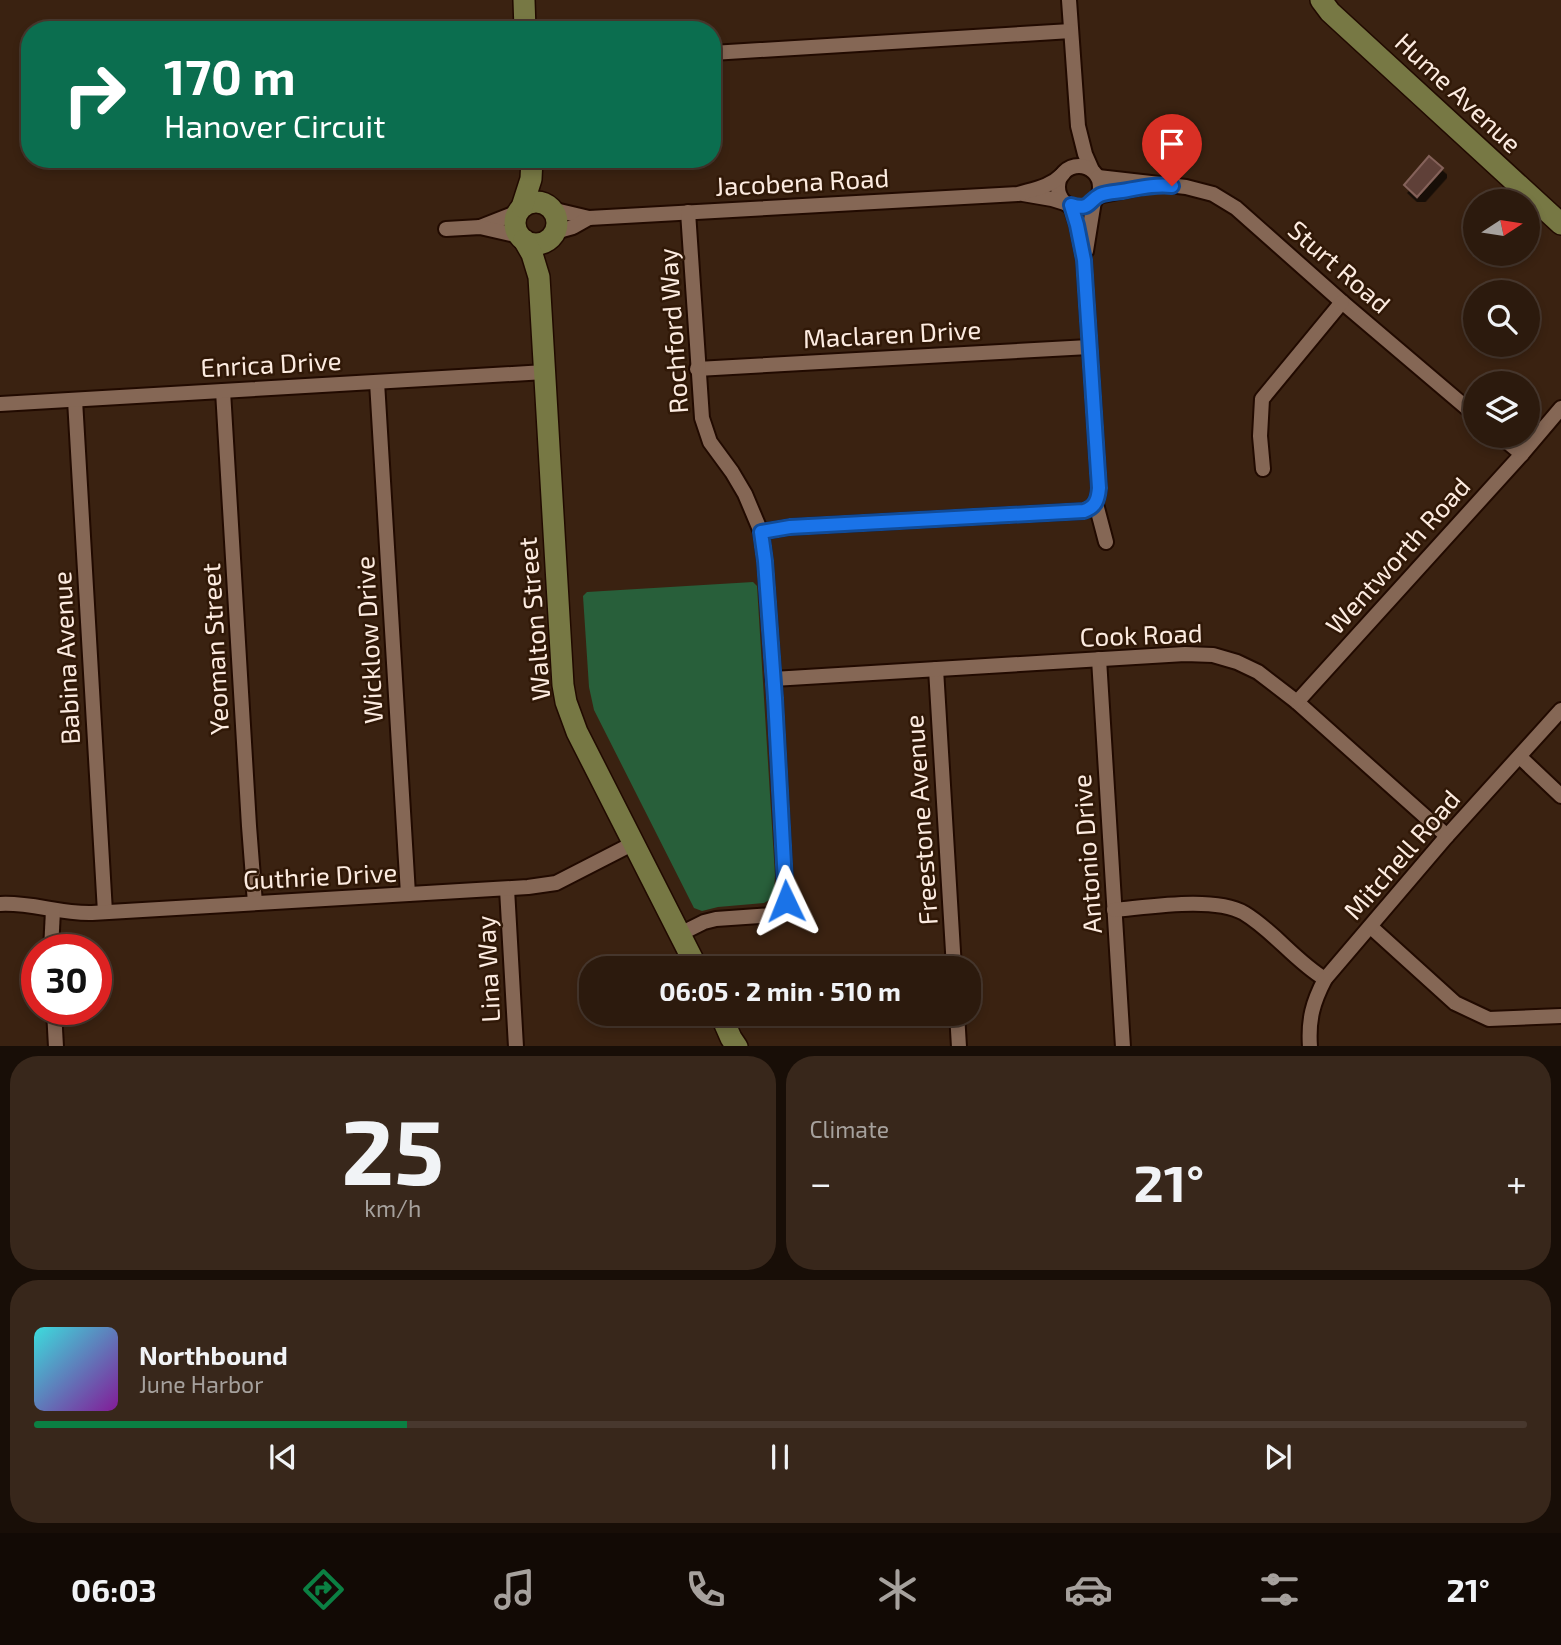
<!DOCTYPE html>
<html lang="en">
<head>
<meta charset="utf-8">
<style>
	body { margin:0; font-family:"Exo 2",sans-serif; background:#38271b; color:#f1f3f6; height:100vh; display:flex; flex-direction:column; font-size:26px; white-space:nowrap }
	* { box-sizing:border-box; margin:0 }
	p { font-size:23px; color:#a6a19d }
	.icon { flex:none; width:38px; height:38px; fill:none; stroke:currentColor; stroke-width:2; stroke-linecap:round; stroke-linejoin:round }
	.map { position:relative; height:1046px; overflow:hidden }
	.sheet { display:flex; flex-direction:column; gap:10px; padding:10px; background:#180e07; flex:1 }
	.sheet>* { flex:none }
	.hud { position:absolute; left:21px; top:21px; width:700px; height:147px; border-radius:28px; box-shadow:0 4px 10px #0003,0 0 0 2px #48382e; background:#0b6e4f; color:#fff; overflow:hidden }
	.needle { width:46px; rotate:78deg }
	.fabs { position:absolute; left:1463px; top:189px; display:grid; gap:14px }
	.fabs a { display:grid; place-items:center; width:77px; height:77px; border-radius:50%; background:#2c1a0d; box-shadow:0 4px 10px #0003,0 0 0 2px #48382e; font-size:35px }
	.speed { position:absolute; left:21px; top:934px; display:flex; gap:14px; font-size:35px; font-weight:700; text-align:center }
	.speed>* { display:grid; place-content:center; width:91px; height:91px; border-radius:50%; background:#2c1a0d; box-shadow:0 4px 10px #0003,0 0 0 2px #48382e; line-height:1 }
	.speed .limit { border:10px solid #d22; background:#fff; color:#111 }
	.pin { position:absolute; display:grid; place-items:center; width:60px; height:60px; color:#fff; margin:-72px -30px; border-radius:50% 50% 50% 0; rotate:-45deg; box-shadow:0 0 7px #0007 }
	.pin .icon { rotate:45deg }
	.me { position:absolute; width:77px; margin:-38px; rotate:358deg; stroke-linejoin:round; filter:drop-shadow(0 0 5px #0008) }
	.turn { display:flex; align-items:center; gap:24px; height:147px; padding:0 28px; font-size:32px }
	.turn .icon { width:91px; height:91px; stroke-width:2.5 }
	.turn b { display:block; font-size:49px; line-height:60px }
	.big { font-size:52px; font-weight:700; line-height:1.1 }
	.sheet .card { flex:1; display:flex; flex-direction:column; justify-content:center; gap:10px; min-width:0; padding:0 24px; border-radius:28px; background:#38271b }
	.sheet .dial { align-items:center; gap:0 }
	.dial b { font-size:91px; line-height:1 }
	.song { display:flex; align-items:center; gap:21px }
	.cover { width:84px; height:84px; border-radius:10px; background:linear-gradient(135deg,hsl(180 70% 55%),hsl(290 70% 35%)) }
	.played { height:7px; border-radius:4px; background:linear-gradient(90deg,#0b8043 25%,#48382e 25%) }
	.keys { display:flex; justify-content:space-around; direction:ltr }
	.heat { display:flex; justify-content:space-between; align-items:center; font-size:38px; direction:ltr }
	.sheet .tiles { flex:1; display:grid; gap:10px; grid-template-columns:1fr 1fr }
	.card:last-child { grid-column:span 2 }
	.trip { position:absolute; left:579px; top:956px; width:402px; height:70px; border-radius:28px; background:#2c1a0d; box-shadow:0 4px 10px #0003,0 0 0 2px #48382e; font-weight:700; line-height:70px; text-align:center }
	.tabs { display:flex; height:112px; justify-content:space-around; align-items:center; background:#120a05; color:#a6a19d }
	.tabs .icon { width:49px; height:49px }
	.tabs .active { color:#0b8043 }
	.tabs b { font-size:32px; color:#f1f3f6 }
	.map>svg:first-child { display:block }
	.green { fill:#285f3a }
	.building { fill:#5f3f38; stroke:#85625a; stroke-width:2; filter:url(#shadow) }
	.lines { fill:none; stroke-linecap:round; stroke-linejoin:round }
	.street-casing { stroke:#210a00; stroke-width:18 }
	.secondary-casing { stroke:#210a00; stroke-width:24 }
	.street { stroke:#856755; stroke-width:14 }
	.secondary { stroke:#777844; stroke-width:21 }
	.route-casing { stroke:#114b97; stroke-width:18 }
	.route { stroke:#1a73e8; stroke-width:12 }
	.labels { text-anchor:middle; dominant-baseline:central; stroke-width:5; stroke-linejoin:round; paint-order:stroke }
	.street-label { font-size:26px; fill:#fcebe0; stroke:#301807 }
</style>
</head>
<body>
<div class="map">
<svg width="1561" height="1047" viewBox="0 0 1561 1047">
	<defs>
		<filter id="shadow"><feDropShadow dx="4.5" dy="8" stdDeviation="0" flood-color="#0009"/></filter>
	</defs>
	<rect width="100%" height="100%" fill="#3a2211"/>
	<polygon class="green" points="753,582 757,586 775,875 774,893 769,900 764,903 718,907 702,911 694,908 594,710 589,687 583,596 587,592"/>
	<polygon class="building" points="1429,156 1443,168 1417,197 1404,185"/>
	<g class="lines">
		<g class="street-casing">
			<g id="street">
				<polyline points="1069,0 1078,126 1085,154 1092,170"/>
				<polyline points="712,53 1071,31"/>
				<circle cx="1079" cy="187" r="21"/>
				<polyline points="1098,177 1186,187 1213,194 1236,208 1342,302 1475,415"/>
				<polyline points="1023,194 1052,199 1068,204"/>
				<polyline points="1098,196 1143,187"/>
				<path d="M551,209L589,218L1018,194C1035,189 1050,187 1063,174"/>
				<polyline points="480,227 518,212"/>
				<polyline points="446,229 480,227 520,236"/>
				<polyline points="555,232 573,227 589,218"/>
				<polyline points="1086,251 1094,201"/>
				<polyline points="697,369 1089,347"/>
				<polyline points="377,382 408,894"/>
				<polyline points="223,391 249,826 255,903"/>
				<polyline points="75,400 105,912"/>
				<polyline points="0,404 545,372"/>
				<polyline points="1500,436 1522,454"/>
				<polyline points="1263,469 1260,436 1262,399 1342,302"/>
				<polyline points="1096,504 1106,542"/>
				<path d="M761,532L790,527L1084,511C1096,507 1098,499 1099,488L1084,260L1077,225L1071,206"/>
				<polyline points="1099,659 1123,1047"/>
				<polyline points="936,669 954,968"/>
				<polyline points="773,679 1185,654 1213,655 1237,662 1258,672 1297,702 1447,836"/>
				<polyline points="1297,702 1522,454 1561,408"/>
				<polyline points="1520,757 1561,796"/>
				<polyline points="507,889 516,1047"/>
				<path d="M0,904C31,902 60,914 92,913L528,887L556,883L634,843"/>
				<path d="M1114,910C1149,907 1214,896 1244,913C1274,931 1295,961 1325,979"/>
				<polyline points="1371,927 1455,1003 1489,1019 1561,1016"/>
				<polyline points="680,934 704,922 716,919 773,915 782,909 786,901 775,698 765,561 761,532 745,494 732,472 710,442 702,418 688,212"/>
				<polyline points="51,950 53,910"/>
				<polyline points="54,1010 56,1047"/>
				<polyline points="957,1013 959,1047"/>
				<path d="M1310,1047C1308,1019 1313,1002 1325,979L1447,836L1561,710"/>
			</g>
		</g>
		<g class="secondary-casing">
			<g id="secondary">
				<polyline points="524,0 525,30"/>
				<polyline points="1321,0 1330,12 1561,224"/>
				<circle cx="536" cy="223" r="21"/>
				<polyline points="522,207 531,179 532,159"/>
				<polyline points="524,240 532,254 539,277 563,685 566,702 577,732 697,968"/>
				<polyline points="720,1013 731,1038 737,1047"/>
			</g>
		</g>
		<use href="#street" class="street"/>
		<use href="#secondary" class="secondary"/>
	</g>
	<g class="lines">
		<g class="route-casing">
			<path id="route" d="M786,901L775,698L765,561L761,532L790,527L1084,511C1096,507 1098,499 1099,488L1084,260L1077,225L1071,205C1090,211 1088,201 1100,195C1107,192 1116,192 1122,191C1139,188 1155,184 1172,186"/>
		</g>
		<use href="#route" class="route"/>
	</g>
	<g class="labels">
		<g class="street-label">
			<text transform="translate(1459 92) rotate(43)">Hume Avenue</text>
			<text transform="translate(802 181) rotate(-3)">Jacobena Road</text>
			<text transform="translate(1340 266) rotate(41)">Sturt Road</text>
			<text transform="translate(672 331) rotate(-94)">Rochford Way</text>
			<text transform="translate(892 333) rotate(-3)">Maclaren Drive</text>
			<text transform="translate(271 363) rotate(-3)">Enrica Drive</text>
			<text transform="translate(1397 555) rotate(-48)">Wentworth Road</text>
			<text transform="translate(533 619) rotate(-95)">Walton Street</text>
			<text transform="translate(1141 634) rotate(-2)">Cook Road</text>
			<text transform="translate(368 640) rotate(-93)">Wicklow Drive</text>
			<text transform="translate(214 649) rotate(-93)">Yeoman Street</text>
			<text transform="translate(65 658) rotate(-93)">Babina Avenue</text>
			<text transform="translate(920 820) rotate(-94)">Freestone Avenue</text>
			<text transform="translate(1086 854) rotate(-94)">Antonio Drive</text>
			<text transform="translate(1401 854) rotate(-49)">Mitchell Road</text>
			<text transform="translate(320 875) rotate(-3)">Guthrie Drive</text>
			<text transform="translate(487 969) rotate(-93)">Lina Way</text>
		</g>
	</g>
</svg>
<div class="fabs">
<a><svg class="needle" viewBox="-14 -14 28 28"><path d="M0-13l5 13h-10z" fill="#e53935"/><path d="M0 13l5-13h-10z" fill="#a6a19d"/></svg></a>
<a><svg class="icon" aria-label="search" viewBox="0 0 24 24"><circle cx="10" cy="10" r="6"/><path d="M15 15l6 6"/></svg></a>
<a><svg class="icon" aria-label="layers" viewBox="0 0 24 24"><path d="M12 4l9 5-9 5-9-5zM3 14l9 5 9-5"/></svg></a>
</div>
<div class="speed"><div class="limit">30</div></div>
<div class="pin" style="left:1172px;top:186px;background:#d93025"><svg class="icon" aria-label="arrive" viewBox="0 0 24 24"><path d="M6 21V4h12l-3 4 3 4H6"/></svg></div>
<svg class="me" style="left:786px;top:901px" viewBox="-20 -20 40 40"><path d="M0-17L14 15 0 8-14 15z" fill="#1a73e8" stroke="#fff" stroke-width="4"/></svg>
<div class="trip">06:05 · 2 min · 510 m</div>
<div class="hud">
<div class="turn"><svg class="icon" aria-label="right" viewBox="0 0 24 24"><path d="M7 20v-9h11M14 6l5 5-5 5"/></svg><div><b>170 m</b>Hanover Circuit</div></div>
</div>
</div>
<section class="sheet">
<div class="tiles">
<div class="card dial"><b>25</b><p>km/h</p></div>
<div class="card"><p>Climate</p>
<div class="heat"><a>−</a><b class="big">21°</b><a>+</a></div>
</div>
<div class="card">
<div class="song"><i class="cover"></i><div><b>Northbound</b><p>June Harbor</p></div></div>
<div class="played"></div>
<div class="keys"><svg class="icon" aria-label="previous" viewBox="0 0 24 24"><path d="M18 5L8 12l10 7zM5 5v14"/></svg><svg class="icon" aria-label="pause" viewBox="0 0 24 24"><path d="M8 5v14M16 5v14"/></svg><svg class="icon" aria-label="next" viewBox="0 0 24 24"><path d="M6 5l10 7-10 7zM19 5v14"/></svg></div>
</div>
</div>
</section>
<nav class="tabs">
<b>06:03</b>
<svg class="icon active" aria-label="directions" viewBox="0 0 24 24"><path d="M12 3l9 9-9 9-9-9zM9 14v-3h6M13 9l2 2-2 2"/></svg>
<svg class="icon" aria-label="music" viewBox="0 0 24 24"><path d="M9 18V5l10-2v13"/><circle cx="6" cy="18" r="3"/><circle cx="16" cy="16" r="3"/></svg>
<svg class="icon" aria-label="phone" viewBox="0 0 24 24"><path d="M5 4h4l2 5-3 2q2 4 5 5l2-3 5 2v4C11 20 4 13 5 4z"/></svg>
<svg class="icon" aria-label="climate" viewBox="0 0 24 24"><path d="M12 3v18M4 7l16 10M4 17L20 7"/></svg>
<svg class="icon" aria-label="car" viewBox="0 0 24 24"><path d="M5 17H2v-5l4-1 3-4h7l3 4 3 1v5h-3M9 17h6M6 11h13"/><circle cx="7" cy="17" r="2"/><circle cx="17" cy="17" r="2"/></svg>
<svg class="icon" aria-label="filters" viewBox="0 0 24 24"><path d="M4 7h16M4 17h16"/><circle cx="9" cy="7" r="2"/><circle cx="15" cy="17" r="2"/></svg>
<b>21°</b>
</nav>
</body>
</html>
